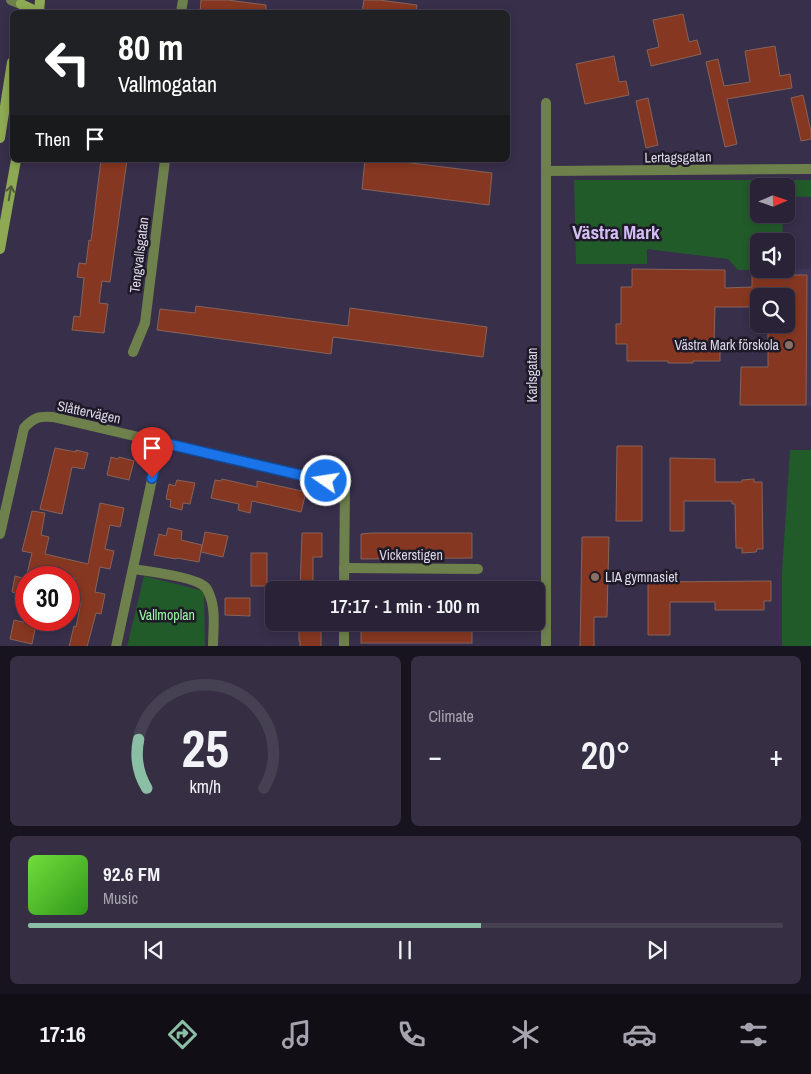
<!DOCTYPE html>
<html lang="en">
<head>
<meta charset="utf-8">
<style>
	body { margin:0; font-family:"Archivo Narrow",sans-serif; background:#362f43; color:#f1f3f6; height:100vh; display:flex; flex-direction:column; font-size:19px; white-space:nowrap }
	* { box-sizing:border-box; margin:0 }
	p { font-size:16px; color:#a5a4ae }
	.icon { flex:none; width:28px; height:28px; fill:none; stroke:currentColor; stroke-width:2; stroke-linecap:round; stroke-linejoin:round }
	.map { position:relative; height:646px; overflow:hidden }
	.drawer { display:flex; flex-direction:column; gap:10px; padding:10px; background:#17131f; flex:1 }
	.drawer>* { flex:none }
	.guide { position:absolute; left:10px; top:10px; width:500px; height:152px; border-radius:8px; box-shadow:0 2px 8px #0003,0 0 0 1px #464053; background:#202124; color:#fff; overflow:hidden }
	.needle { width:32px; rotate:88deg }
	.buttons { position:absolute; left:750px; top:178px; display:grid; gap:10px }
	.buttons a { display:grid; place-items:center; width:45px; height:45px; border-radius:8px; background:#2a2338; box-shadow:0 2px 8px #0003,0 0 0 1px #464053; font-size:25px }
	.speed { position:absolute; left:15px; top:566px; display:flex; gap:10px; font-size:25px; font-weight:700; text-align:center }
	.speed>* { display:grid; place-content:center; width:65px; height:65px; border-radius:50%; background:#2a2338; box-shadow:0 2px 8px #0003,0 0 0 1px #464053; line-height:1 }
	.speed .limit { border:8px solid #d22; background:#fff; color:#111 }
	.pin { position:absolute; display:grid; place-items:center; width:42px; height:42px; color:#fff; margin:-51px -21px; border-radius:50% 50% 50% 0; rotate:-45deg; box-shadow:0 0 5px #0007 }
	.pin .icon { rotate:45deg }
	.me { position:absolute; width:55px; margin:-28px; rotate:283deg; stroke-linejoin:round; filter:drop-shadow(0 0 4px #0008) }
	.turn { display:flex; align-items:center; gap:18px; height:105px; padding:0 25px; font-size:22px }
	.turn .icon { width:65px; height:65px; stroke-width:2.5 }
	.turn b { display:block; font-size:35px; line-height:42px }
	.then { display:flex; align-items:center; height:48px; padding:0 25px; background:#0003; gap:10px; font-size:19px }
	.big { font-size:38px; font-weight:600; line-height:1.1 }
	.drawer .card { flex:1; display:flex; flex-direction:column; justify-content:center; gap:8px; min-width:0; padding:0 18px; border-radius:8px; background:#362f43 }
	.drawer .dial { align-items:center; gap:0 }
	.dial svg { height:130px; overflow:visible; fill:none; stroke:#464053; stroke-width:7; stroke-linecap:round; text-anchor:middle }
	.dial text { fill:#f1f3f6; stroke:none }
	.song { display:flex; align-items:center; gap:15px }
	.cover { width:60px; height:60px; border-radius:8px; background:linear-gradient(135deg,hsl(100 70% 55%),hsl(110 70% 35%)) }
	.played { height:5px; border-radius:2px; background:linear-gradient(90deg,#8abfa5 60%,#464053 60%) }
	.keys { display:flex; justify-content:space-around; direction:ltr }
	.heat { display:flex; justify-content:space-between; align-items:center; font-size:28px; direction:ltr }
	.drawer .tiles { flex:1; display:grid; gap:10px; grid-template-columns:1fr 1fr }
	.card:last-child { grid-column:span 2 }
	.trip { position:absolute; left:265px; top:581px; width:280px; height:50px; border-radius:8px; background:#2a2338; box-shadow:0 2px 8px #0003,0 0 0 1px #464053; font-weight:600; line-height:50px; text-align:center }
	.menu { display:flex; height:80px; justify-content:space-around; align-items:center; background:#110e16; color:#a5a4ae }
	.menu .icon { width:35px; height:35px }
	.menu .current { color:#8abfa5 }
	.menu b { font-size:22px; color:#f1f3f6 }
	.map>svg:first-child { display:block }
	.built { fill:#413558 }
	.green { fill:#225b2a }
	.building { fill:#863721; stroke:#876358 }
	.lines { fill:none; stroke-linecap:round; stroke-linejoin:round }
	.minor { stroke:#6e804b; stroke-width:10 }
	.secondary { stroke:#8da953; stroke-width:10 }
	.oneway { stroke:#505a3b }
	.route-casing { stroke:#114b97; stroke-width:12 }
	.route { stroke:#1a73e8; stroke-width:9 }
	.education-dot { fill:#8d6e63; stroke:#1e1a27; stroke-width:2 }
	.labels { text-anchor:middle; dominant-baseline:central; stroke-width:5; stroke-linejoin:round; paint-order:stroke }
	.street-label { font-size:14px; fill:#dcd7e8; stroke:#1e1a27 }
	.poi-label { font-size:14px; fill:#dcd7e8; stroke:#1e1a27; text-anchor:end }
	.park-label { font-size:14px; fill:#9af6a2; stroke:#1e1a27 }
	.district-label { font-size:19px; font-weight:bold; fill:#d3bdf5; stroke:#1e1a27 }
</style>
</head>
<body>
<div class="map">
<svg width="811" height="647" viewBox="0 0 811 647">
	<rect width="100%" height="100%" fill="#382f4b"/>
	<polygon class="built" points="811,269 811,407 806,405 768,405 768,324 786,324 786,296 775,296 784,275 783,270"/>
	<g class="green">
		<polygon points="574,180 811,180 811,197 786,196 786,186 759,186 759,214 782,214 783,241 759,241 759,269 783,269 783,270 738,270 728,259 647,249 647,264 576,264"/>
		<polygon points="790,450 811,450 811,646 782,646 782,573"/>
		<polygon points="144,576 204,591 205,646 127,647"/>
	</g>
	<g class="building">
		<polygon points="201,0 228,0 266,5 266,12 200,12"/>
		<polygon points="364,0 379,0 417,5 416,12 362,12"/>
		<polygon points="683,14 689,42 697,40 701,54 651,66 647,50 659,47 653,20"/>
		<polygon points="775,46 780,76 790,74 792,88 727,99 737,144 725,147 706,62 718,59 724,86 750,82 745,51"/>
		<polygon points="614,56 619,82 626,81 629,95 585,104 576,64"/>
		<polygon points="803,95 811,132 811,139 801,141 791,98"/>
		<polygon points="648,98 658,145 646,148 636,101"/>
		<polygon points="101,160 127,160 110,282 102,281 99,303 108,304 104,333 72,330 74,316 80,317 84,278 77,277 79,263 86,264 89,240 91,241"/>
		<polygon points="365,160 387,160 492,173 489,205 362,189"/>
		<polygon points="632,269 725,270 725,288 752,287 752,275 807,275 806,405 740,405 741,367 768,367 768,324 786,324 786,296 759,296 759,307 715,307 714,342 720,342 720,361 693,361 693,363 668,363 668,361 627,361 627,344 616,344 616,324 621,324 621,287 632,287"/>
		<polygon points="196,306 348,326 350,308 487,327 483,357 333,337 331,354 157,330 160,309 195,313"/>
		<polygon points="617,446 642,446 642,521 616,521"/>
		<polygon points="55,448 76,452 76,450 88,453 84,469 72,467 62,514 40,509"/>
		<polygon points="111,457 118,459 119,457 134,461 129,480 107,475"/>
		<polygon points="670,458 715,459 715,482 742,482 742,480 754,479 754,482 762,482 763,549 757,549 756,552 742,553 742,548 736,548 735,504 732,504 732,501 684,501 684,531 670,531"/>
		<polygon points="222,479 257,487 257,481 306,492 301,512 252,501 250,513 238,510 239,504 211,498 215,480 221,481"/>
		<polygon points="177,480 195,483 190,504 183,503 182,510 170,507 171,500 166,499 169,484 175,486"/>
		<polygon points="100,503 124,508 120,527 110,525 105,549 114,551 110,569 100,567 95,592 105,594 101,614 96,613 87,647 69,647 74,626 76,627 81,602 70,599 75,578 26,578 32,553 22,551 32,511 45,513 41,535 49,537 45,554 88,564"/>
		<polygon points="168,528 182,531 181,540 202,545 199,562 177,558 176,559 154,555 159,534 166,536"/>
		<polygon points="205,532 228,536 223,557 201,552"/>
		<polygon points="302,533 322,533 322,557 313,557 313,590 300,590"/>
		<polygon points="372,533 472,533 472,558 361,559 361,534"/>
		<polygon points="582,537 609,537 607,617 594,617 594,647 580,647"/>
		<rect x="251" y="553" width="16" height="33"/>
		<polygon points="15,576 26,579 26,596 12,592"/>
		<polygon points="771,581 771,601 764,601 764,610 715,610 715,602 670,602 670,635 648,635 648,582"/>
		<polygon points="225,598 250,598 250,616 225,615"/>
		<polygon points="14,620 36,625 32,644 10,639"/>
		<polygon points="299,622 315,622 315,628 321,628 321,647 300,647 300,641 299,641"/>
		<rect x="361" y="622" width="111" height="21"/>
	</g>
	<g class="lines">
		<g class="minor">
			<polyline points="11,0 21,4"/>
			<polyline points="181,12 183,0"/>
			<polyline points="546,103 546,647"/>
			<polyline points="546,171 811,169"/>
			<polyline points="133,352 145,323 165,160"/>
			<path d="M0,534L24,428C34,417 39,416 53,417L345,485L344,590"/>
			<polyline points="344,568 478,569"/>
			<path d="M133,569C148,571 194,577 204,586C207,588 209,593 210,596C216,611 213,631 213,647"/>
			<polyline points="116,647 160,442"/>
			<polyline points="344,647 344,622"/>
		</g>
		<g class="secondary">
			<polyline points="21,4 38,12"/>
			<polyline points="39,12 40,0"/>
			<polyline points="0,138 12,62"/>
			<polyline points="0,249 16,160"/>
		</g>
	</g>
	<defs><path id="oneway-shaft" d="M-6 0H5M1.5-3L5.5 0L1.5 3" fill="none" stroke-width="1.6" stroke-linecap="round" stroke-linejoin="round" transform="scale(1.25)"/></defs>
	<use class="oneway" href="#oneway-shaft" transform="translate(10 193) rotate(-80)"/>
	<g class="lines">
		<g class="route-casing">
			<polyline id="route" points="152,478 160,442 326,481"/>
		</g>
		<use href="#route" class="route"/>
	</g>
	<g class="education-dot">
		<circle cx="789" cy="345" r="5"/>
		<circle cx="595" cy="577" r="5"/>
	</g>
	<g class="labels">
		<g class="street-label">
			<text transform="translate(678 157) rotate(-1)">Lertagsgatan</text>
			<text transform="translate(139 255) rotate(-83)">Tengvallsgatan</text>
			<text transform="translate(532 375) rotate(-90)">Karlsgatan</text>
			<text transform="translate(89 412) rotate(12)">Slåttervägen</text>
			<text x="411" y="555">Vickerstigen</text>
		</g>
		<g class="poi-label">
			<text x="779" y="345">Västra Mark förskola</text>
			<text x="605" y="577" text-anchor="start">LIA gymnasiet</text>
		</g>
		<g class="park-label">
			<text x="167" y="615">Vallmoplan</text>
		</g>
		<g class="district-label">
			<text x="616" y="232">Västra Mark</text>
		</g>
	</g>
</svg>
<div class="buttons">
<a><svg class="needle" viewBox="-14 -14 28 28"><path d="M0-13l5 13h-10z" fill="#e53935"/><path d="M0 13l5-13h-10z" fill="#a5a4ae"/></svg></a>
<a><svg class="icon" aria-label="sound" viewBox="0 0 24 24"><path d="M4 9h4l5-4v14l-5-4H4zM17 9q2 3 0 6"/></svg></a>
<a><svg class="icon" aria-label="search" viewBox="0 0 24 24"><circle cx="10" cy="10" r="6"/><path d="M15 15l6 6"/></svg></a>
</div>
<div class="speed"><div class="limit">30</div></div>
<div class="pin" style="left:152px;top:478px;background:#d93025"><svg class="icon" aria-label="arrive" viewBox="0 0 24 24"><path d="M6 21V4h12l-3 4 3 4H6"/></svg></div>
<svg class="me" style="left:326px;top:481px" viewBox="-20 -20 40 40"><circle r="17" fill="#1a73e8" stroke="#fff" stroke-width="3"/><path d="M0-11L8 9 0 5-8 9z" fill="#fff"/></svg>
<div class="trip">17:17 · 1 min · 100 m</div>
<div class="guide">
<div class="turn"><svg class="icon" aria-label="left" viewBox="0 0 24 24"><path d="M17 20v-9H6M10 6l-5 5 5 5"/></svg><div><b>80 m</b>Vallmogatan</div></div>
<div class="then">Then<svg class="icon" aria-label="arrive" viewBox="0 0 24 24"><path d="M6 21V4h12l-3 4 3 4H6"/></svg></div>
</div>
</div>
<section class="drawer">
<div class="tiles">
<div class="card dial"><svg viewBox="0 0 100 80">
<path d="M14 69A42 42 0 1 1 86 69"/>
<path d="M14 69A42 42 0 0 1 9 39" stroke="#8abfa5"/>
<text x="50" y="56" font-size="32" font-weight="700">25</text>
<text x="50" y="72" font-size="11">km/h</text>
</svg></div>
<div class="card"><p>Climate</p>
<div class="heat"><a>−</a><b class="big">20°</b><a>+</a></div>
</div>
<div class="card">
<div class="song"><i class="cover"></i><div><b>92.6 FM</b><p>Music</p></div></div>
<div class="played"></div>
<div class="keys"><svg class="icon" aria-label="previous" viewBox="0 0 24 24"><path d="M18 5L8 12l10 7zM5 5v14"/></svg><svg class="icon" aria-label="pause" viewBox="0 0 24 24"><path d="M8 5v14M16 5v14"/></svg><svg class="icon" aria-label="next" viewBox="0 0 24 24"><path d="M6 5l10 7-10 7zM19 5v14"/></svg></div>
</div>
</div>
</section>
<nav class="menu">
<b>17:16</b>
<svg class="icon current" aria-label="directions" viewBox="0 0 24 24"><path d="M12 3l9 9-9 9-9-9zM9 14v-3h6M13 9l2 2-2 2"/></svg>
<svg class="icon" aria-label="music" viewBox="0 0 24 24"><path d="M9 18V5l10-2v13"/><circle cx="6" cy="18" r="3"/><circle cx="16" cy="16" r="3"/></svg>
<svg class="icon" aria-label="phone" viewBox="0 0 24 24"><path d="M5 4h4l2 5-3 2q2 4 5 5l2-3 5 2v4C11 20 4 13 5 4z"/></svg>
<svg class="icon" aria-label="climate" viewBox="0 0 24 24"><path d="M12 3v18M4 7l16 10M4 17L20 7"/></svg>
<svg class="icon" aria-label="car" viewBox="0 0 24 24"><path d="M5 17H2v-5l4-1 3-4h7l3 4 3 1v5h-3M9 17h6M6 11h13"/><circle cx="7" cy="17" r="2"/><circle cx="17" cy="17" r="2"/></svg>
<svg class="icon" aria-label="filters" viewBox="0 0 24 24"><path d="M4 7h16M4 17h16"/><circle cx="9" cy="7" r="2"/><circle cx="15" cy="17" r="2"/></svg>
</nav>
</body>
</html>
